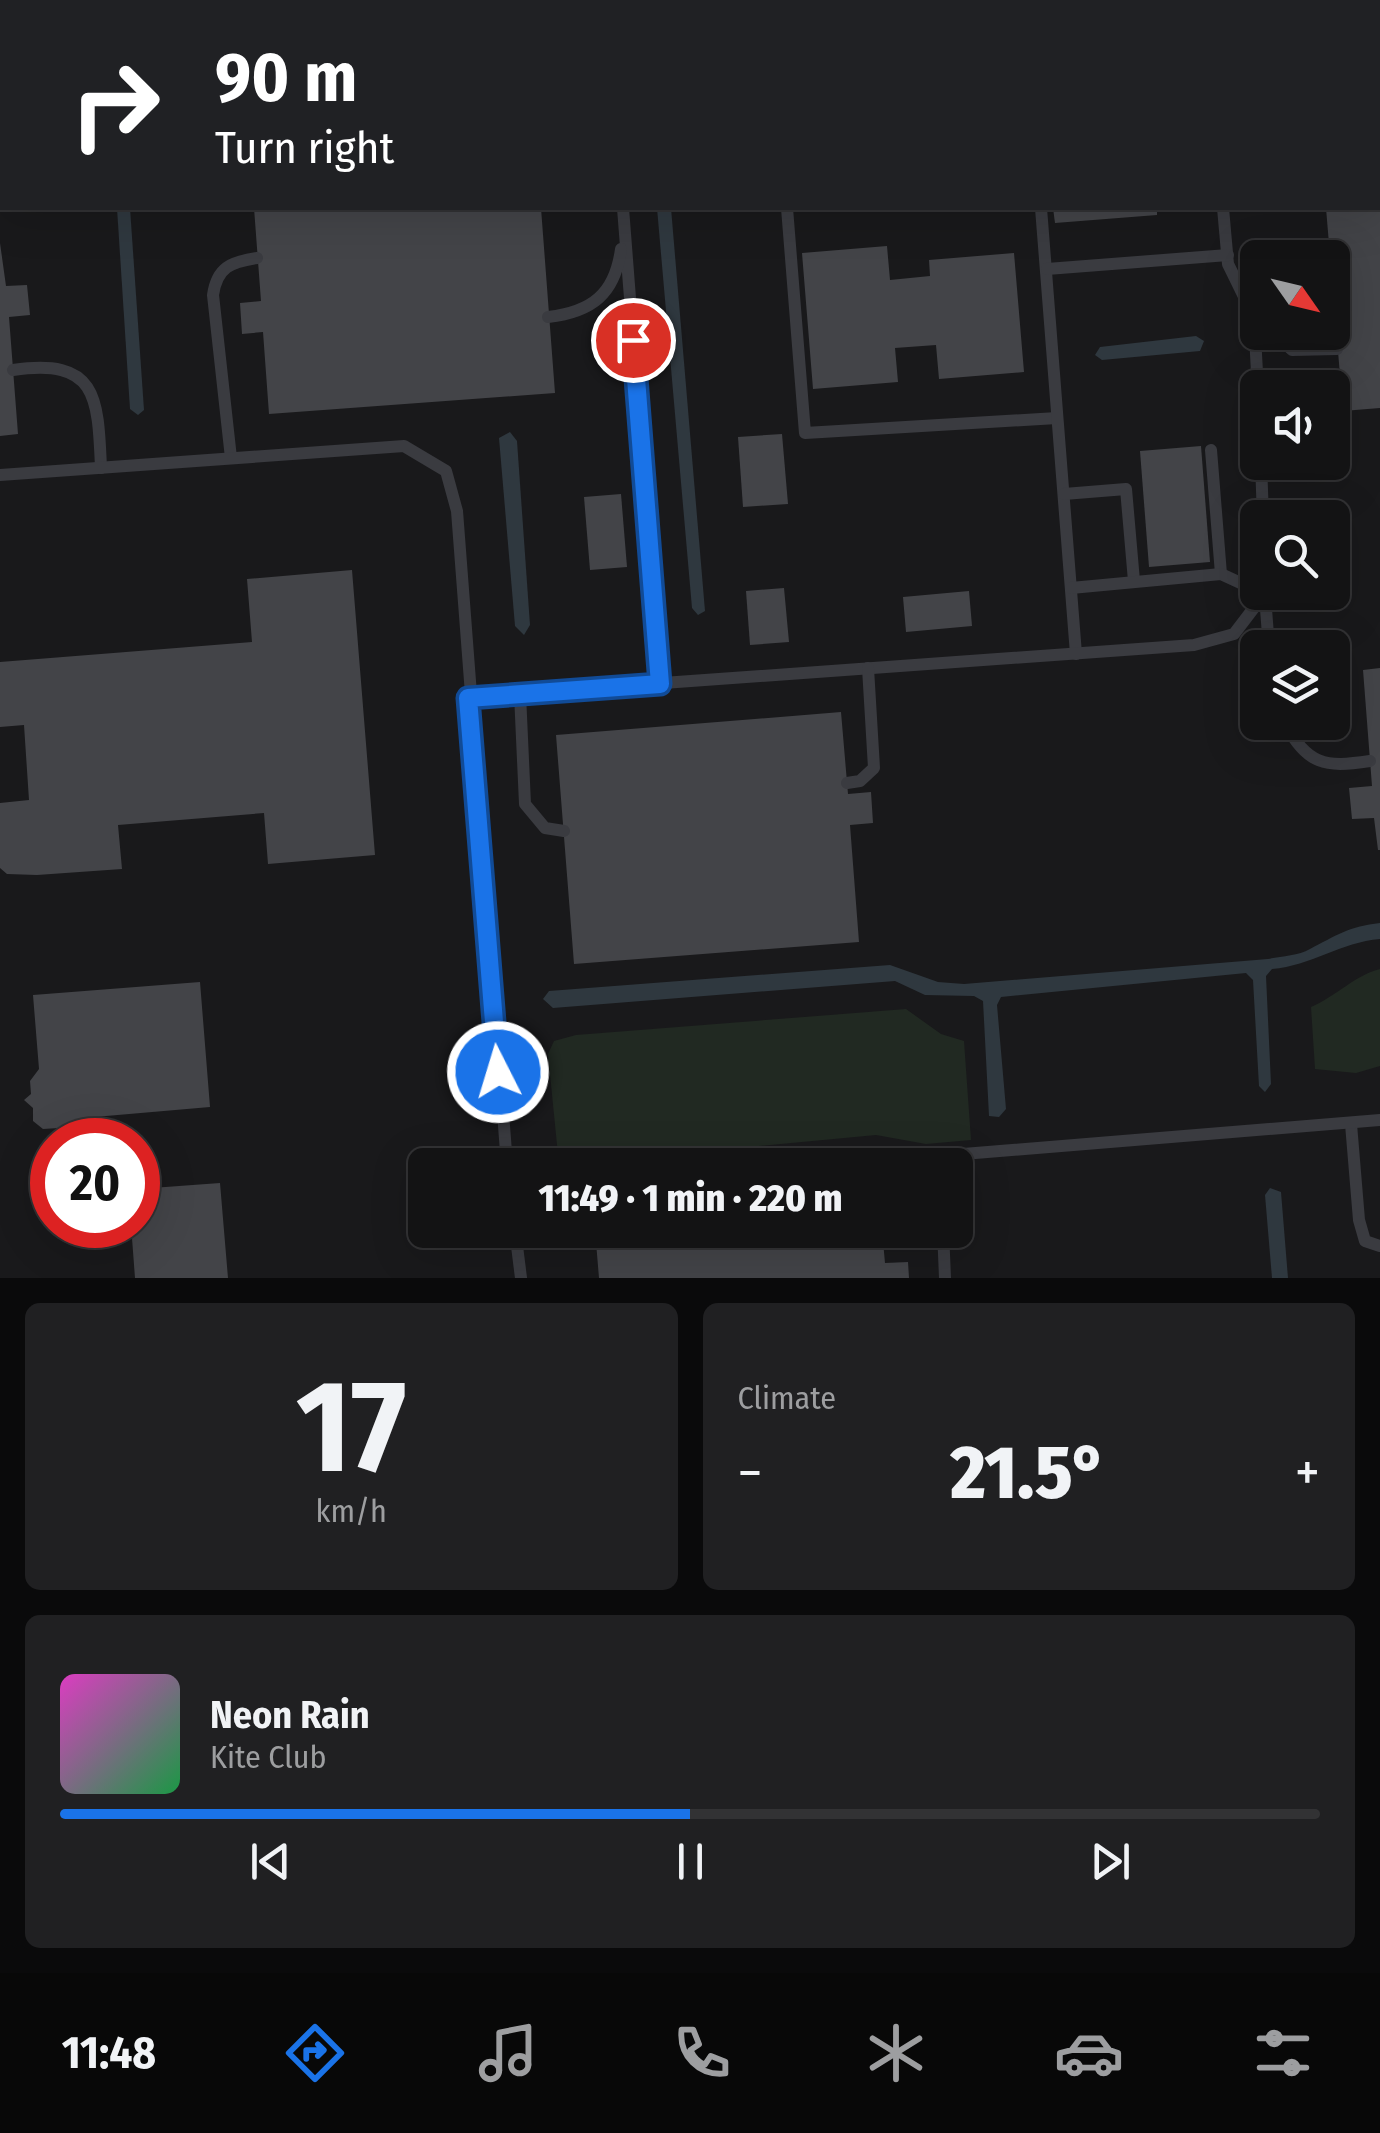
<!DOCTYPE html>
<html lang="en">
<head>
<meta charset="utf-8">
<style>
	body { margin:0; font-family:"Fira Sans Condensed",sans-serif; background:#202022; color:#f1f3f6; height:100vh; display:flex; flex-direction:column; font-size:38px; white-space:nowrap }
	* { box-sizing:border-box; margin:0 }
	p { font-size:32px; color:#9d9ea0 }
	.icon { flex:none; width:55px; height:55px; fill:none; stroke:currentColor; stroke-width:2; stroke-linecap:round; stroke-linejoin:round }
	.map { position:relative; height:1278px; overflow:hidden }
	.panel { display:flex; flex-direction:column; gap:25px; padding:25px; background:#0a0a0b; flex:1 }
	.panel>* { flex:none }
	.hud { position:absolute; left:0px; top:0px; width:1380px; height:210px; box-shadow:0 10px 40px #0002,0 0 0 2px #323234; background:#202124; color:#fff; overflow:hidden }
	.needle { width:65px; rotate:124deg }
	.controls { position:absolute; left:1240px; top:240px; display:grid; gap:20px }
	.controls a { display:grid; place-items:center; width:110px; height:110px; border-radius:15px; background:#131314; box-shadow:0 10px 40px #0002,0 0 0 2px #323234; font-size:50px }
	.speed { position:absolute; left:30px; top:1118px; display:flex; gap:20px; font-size:50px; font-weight:700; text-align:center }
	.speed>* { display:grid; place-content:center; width:130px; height:130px; border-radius:50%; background:#131314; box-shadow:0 10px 40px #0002,0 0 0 2px #323234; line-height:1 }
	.speed .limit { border:15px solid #d22; background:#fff; color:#111 }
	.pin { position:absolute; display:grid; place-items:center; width:85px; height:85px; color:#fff; margin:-42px; border:5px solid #fff; border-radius:50%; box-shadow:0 2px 10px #0007 }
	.me { position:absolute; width:110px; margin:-55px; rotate:355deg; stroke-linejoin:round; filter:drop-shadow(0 0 8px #0008) }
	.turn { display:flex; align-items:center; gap:35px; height:210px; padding:0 50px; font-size:45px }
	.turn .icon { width:130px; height:130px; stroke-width:2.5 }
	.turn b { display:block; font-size:70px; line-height:85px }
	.big { font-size:75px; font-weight:800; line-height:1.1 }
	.panel .card { flex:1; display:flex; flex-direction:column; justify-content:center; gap:15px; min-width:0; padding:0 35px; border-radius:15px; background:#202022 }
	.panel .dial { align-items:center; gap:0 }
	.dial b { font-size:130px; line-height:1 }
	.song { display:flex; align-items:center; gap:30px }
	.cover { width:120px; height:120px; border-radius:15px; background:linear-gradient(135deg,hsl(310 70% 55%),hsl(140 70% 35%)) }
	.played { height:10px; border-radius:5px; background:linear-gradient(90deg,#1a73e8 50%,#323234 50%) }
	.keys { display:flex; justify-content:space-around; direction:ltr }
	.heat { display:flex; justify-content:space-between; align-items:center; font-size:55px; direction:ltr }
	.panel .tiles { flex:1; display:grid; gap:25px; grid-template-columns:1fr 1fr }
	.card:last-child { grid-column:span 2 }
	.trip { position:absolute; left:408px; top:1148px; width:565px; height:100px; border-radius:15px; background:#131314; box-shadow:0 10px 40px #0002,0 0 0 2px #323234; font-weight:800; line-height:100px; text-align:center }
	.dock { display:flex; height:160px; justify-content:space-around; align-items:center; background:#080808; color:#9d9ea0 }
	.dock .icon { width:70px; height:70px }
	.dock .selected { color:#1a73e8 }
	.dock b { font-size:45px; color:#f1f3f6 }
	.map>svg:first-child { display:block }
	.green { fill:#212922 }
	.water { fill:#2f383f }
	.building { fill:#434448 }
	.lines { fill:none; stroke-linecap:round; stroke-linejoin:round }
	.service { stroke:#3a3b40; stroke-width:12 }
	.route-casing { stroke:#114b97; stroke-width:25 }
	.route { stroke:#1a73e8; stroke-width:18 }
</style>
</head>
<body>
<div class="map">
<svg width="1380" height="1278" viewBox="0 0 1380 1278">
	<rect width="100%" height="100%" fill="#19191b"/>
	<g class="green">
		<path d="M1380,969V1066L1356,1073L1315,1069L1311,1007C1335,997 1357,974 1380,969Z"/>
		<polygon points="906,1009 941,1034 964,1041 971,1140 926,1144 876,1135 559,1165 548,1054 554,1041 576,1035"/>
	</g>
	<g class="water">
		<polygon points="117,208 130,208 144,410 138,415 130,409"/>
		<polygon points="657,208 671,208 705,611 698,615 692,608"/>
		<polygon points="1196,336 1204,341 1200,351 1102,360 1095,355 1100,347"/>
		<polygon points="510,432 517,441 530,625 524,635 515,626 499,438"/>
		<path d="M1380,923V939C1341,942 1311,966 1272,969L1266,976L1271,1084L1265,1092L1259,1086L1253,980L1246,973L1001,997L997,1005L1006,1109L999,1117L989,1116L983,1001L974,996L925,995L895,981L553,1008L543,999L549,991L890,965L938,982L964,984L1268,959C1281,956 1298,956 1310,949C1335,936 1350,926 1380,923Z"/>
		<polygon points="1270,1188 1281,1192 1288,1278 1272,1278 1265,1195"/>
	</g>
	<g class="building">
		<polygon points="254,208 541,208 555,393 269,414 263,332 242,334 240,303 261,301"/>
		<polygon points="1053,208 1157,208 1157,215 1055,223"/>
		<polygon points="1326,208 1380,208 1380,408 1343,411"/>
		<polygon points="0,243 6,286 27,285 30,315 9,317 18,434 0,436"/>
		<polygon points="887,246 890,280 930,276 929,260 1014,253 1024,372 939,379 936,345 895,348 898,382 813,389 802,253"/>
		<polygon points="782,434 788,504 743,507 738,437"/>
		<polygon points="1201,446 1210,562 1149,567 1140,451"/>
		<polygon points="621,494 627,567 590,570 584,497"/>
		<polygon points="352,570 375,855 268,864 264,813 118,825 122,869 37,875 7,874 0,868 0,803 29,800 24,725 0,727 0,662 252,642 247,579"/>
		<polygon points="784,588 789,642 750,645 746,591"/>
		<polygon points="969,591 972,626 906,632 903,597"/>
		<polygon points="1380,668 1380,850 1378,850 1374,818 1352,819 1349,788 1372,786 1363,670"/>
		<polygon points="841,712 848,794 871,792 873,823 850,825 859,942 574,964 556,735"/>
		<polygon points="200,982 210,1107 83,1118 75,1127 43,1129 33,1121 33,1108 24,1100 31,1094 30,1081 39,1069 33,995"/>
		<polygon points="220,1183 228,1278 135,1278 131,1225 138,1225 138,1189"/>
		<polygon points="595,1230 882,1230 885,1263 908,1262 909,1278 599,1278"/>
	</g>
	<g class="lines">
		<g class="service">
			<polyline points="607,0 607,2"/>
			<polyline points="707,0 708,2"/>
			<polyline points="992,0 992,2"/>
			<polyline points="1205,0 1205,2"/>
			<polyline points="623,208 660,684"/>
			<polyline points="787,208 805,433 1057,418"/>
			<polyline points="1041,208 1076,654"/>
			<polyline points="1223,208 1228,264 1254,317 1258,391"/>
			<polyline points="1047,269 1228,255"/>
			<path d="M548,317C592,312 615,294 621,249"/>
			<polyline points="1273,332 1292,350 1337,349"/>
			<path d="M13,370C97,358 98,396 101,468"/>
			<polyline points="1211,450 1221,574"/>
			<path d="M231,458L213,295C217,267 231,262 257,258"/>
			<polyline points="1261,462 1263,518"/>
			<polyline points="0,475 404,446 446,471 457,511 507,1165"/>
			<polyline points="1064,494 1126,489 1134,581"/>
			<polyline points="1071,588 1221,574 1258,591"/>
			<polyline points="1265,596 1269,648"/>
			<polyline points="520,694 525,804 545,828 564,831"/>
			<polyline points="468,697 1194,645 1234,634 1266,592"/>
			<path d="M1284,722C1308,765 1324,768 1370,761"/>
			<polyline points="847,783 860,781 874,768 868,668"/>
			<polyline points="1351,1124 1359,1220 1365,1241 1380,1246"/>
			<polyline points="815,1165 939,1156"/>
			<polyline points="940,1165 939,1156 1380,1120"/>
			<polyline points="515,1230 521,1278"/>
			<polyline points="943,1230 945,1278"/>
		</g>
	</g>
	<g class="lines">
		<g class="route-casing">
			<polyline id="route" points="498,1072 468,698 660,684 633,340"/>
		</g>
		<use href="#route" class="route"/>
	</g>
</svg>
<div class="controls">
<a><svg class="needle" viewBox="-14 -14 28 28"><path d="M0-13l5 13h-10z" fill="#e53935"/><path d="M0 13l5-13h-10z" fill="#9d9ea0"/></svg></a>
<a><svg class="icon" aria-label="sound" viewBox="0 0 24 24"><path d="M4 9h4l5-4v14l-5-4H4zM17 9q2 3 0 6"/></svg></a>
<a><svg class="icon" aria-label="search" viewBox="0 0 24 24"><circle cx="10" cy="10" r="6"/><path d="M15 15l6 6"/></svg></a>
<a><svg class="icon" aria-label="layers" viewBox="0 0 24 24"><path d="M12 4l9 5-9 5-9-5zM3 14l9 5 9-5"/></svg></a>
</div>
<div class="speed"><div class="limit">20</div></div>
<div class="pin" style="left:633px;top:340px;background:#d93025"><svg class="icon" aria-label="arrive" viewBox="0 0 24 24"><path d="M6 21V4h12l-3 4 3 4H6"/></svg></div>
<svg class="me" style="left:498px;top:1072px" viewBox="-20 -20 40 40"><circle r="17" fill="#1a73e8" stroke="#fff" stroke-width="3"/><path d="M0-11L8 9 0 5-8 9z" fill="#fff"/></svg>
<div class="trip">11:49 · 1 min · 220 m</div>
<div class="hud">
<div class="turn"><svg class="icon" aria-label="right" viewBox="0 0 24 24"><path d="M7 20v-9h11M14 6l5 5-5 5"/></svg><div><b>90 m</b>Turn right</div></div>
</div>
</div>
<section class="panel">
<div class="tiles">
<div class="card dial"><b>17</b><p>km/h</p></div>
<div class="card"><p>Climate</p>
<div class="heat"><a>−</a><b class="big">21.5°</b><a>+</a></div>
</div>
<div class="card">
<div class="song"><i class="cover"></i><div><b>Neon Rain</b><p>Kite Club</p></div></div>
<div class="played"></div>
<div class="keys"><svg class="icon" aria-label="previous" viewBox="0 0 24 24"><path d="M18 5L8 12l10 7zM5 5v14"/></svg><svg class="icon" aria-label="pause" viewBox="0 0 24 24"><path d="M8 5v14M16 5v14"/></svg><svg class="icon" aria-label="next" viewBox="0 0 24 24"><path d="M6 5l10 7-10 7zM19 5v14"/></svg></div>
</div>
</div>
</section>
<nav class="dock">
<b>11:48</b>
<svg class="icon selected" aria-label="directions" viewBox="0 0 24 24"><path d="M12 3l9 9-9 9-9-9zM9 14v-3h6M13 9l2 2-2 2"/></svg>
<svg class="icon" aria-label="music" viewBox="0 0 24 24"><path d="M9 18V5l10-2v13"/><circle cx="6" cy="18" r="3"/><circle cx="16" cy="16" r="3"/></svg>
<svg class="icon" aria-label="phone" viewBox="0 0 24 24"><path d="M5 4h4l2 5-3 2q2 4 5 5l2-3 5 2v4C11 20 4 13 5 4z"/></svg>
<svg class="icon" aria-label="climate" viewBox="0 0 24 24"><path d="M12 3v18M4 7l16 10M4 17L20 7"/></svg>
<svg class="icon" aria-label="car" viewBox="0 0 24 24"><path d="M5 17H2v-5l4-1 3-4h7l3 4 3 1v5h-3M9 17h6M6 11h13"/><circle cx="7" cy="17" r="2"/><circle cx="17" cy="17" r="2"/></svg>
<svg class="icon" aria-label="filters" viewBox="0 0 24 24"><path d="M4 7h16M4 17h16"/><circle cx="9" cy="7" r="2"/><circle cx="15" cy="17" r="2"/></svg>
</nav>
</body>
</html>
